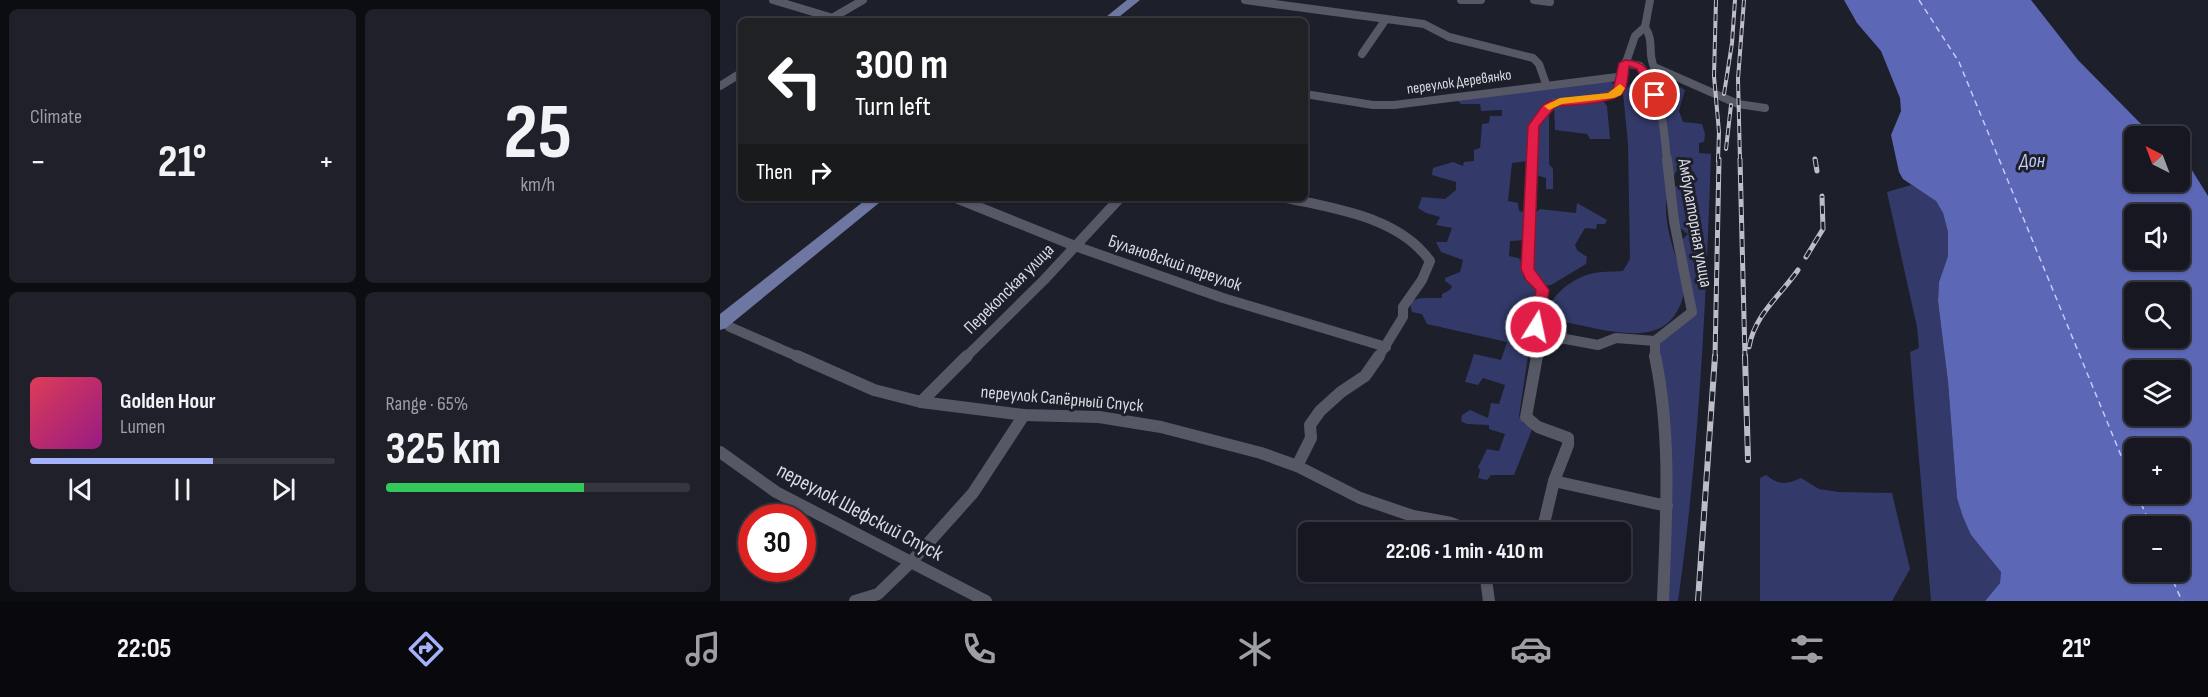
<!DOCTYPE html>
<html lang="en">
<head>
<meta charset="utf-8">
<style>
	body { margin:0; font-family:"Sofia Sans Condensed",sans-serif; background:#1f2029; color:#f1f3f6; height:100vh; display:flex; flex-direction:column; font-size:22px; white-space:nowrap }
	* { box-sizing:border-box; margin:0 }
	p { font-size:20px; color:#9e9fa5 }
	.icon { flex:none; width:33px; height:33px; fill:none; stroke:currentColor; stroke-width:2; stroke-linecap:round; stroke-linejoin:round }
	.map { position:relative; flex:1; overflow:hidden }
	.panel { display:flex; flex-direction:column; gap:9px; padding:9px; background:#0c0d12; width:720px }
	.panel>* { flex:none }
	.hud { position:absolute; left:18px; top:18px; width:570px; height:183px; border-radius:9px; box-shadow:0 2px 4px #0004,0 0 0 2px #35363e; background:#202124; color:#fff; overflow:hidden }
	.needle { width:39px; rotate:318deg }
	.tools { position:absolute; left:1404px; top:126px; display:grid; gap:12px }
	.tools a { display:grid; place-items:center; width:66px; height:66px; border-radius:9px; background:#161720; box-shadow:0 2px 4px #0004,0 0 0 2px #35363e; font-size:30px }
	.speed { position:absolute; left:18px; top:504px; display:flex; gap:12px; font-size:30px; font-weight:700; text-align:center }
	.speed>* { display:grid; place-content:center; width:78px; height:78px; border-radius:50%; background:#161720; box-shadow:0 2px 4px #0004,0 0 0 2px #35363e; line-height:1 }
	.speed .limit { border:9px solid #d22; background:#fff; color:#111 }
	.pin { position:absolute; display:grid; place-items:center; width:51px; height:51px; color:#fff; margin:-26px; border:3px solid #fff; border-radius:50%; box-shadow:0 2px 6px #0007 }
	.me { position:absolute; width:66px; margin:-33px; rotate:10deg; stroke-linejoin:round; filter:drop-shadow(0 0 4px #0008) }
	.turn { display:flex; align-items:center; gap:21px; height:126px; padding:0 18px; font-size:27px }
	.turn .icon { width:78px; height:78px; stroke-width:2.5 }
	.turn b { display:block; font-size:42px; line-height:51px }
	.then { display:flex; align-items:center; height:57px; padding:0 18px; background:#0003; gap:12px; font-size:22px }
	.big { font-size:45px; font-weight:700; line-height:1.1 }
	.panel .card { flex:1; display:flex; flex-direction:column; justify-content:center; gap:9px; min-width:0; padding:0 21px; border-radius:9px; background:#1f2029 }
	.panel .dial { align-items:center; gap:0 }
	.dial b { font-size:78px; line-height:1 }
	.song { display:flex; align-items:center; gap:18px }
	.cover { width:72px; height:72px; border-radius:9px; background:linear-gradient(135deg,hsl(350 70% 55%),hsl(310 70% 35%)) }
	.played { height:6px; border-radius:3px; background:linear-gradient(90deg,#a4b2fc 60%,#35363e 60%) }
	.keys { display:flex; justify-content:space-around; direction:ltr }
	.heat { display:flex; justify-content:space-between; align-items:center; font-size:33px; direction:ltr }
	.charge { height:9px; border-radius:4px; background:linear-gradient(90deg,#34c759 65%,#35363e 0) }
	.panel .tiles { flex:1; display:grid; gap:9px; grid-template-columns:repeat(2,1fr) }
	.trip { position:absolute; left:578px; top:522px; width:333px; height:60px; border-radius:9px; background:#161720; box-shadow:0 2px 4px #0004,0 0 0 2px #35363e; font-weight:700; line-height:60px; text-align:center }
	.tabs { display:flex; height:96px; justify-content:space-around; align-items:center; background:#09090d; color:#9e9fa5 }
	.tabs .icon { width:42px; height:42px }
	.tabs .active { color:#a4b2fc }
	.tabs b { font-size:27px; color:#f1f3f6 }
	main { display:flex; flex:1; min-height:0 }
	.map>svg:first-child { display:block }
	.green { fill:#333a69 }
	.water { fill:#5c67b6; fill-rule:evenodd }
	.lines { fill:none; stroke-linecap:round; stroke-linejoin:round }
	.ferry { stroke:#c2ccf7; stroke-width:1.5; stroke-dasharray:6 4.5; stroke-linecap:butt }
	.street-far2 { stroke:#565965; stroke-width:8 }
	.street-far1 { stroke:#565965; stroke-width:10 }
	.street { stroke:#565965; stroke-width:12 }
	.primary { fill:#6e76a2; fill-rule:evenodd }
	.rail-far2-casing { stroke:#bcbdc5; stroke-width:4 }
	.rail-far1-casing { stroke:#bcbdc5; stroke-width:5 }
	.rail-casing { stroke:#bcbdc5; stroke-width:6 }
	.rail-far2 { stroke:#1d1f2a; stroke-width:2; stroke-dasharray:7; stroke-linecap:butt }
	.rail-far1 { stroke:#1d1f2a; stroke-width:3; stroke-dasharray:8; stroke-linecap:butt }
	.rail { stroke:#1d1f2a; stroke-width:4; stroke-dasharray:10; stroke-linecap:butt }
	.route { fill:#e11d48; stroke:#92132f; stroke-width:1.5 }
	.slow { fill:#f59e0b }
	.labels { text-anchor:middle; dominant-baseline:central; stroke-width:6; stroke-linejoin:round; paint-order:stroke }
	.far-street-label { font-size:15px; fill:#dadbe3; stroke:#1d1f2a }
	.street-label { font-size:18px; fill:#dadbe3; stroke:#1d1f2a }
	.water-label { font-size:20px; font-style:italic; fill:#c2ccf7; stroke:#1d1f2a }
	.near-street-label { font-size:21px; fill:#dadbe3; stroke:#1d1f2a }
</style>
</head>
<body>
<main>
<section class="panel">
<div class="tiles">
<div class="card"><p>Climate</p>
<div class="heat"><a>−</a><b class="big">21°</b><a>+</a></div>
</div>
<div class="card dial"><b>25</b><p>km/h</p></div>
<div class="card">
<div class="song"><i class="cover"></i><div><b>Golden Hour</b><p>Lumen</p></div></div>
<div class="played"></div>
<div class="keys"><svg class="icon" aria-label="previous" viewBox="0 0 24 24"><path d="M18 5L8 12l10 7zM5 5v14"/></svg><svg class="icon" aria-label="pause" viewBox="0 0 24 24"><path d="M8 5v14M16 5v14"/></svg><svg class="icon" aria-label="next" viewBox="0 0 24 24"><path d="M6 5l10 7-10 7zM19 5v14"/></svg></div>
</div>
<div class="card"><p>Range · 65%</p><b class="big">325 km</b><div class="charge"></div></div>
</div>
</section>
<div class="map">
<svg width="1488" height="601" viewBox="0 0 1488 601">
	<rect width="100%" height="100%" fill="#1d1f2a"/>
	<g class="green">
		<path d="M933,70L965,90L959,111L963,122L982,124L985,134L984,142L979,143V153L991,154C986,303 979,453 958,601H943L948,474L935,341L972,312L960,242L968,234L959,227L954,186H973L975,174L970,168L968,159H962C955,174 946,190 946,207C946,237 959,259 963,287C965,296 961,305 956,313C935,349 876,327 844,322L843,332L829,327L825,318C829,297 849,280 870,274C880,271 893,272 903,271L910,259L908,144L903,93L916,77Z"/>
		<path d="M891,81L896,87L891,93L840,100L820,113L809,161L792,163L788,201L798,203L799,211L808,213L807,240L790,241L789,256L798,258L803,262L804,279L813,284L818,290L799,416L804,424L813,427L794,475H771L767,480L758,478L760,470L758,467L767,449L779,451L785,434L769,429V425L747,424L741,421L742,415L750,410L768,418L771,403L779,404L785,385L763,378L758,385L745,382L754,354L781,360L787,342L707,324L702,314L692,312L690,302C700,296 711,298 722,298V294L730,290L732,286L725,281V278L740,272L743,260L721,252L716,242H727L732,228L716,225L720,217L706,213L698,208L702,197L725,199L736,190V182L712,175L713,168L733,162L743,166L744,162L754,161V150L760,148L762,124L769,123L770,116H782V110L761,111L760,104H741L736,99Z"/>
		<polygon points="883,101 887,106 890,139 870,139 867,134 835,130 834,106"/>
		<polygon points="826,114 829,116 829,164 833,169 833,189 826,189 826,178 816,175 816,127"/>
		<polygon points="1191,185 1205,192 1216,201 1223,213 1228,232 1228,256 1219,282 1218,301 1228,382 1237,498 1251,535 1281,572 1280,583 1265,601 1211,601 1190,352 1199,348 1197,327 1167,192"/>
		<polygon points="857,203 887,220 885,224 877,224 876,229 865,228 855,245 857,250 867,257 866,264 831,285 824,286 811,268 814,214 820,209 856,213"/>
		<path d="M1046,475C1059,485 1066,485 1081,478L1099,489L1118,492L1172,493L1190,569L1172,601H1040V478Z"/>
	</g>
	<path class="water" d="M1124,0H1311L1358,60L1420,123L1444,136H1414V182H1460V151L1488,196V601H1265L1280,583L1281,572L1251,535L1243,517L1237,498L1228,382L1218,301L1219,282L1228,256V232L1223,213L1216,201L1183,179L1179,172L1171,135L1181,111L1180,98L1161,51L1137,23ZM1460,214V260H1414V214ZM1460,292V338H1414V292ZM1414,370H1460V416H1414ZM1414,448H1460V494H1414ZM1460,526V572H1414V526Z"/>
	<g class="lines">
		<g class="ferry">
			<polyline points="1199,0 1239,62 1414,487"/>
			<polyline points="1417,494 1431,526"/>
			<polyline points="1449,572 1462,601"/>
		</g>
		<g class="street-far2">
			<polyline points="53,0 113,18"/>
			<polyline points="525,0 704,24 729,37 813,58 819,64 826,84"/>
			<polyline points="741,0 761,0"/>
			<polyline points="814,0 830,2"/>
			<polyline points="107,21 143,0"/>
			<path d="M925,27C935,43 927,52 934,67L1018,104L1045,108"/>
			<polyline points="642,54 666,19"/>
			<path d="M905,63L920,66C942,91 944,129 947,161"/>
			<polyline points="0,86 21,73"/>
			<polyline points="585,94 653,105 674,105 897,77 902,74 915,36 925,27 930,0"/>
			<polyline points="812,161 813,126 827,108 834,103 880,98 896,93 901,87 902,74"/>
		</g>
		<g class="street-far1">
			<polyline points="812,159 808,269 821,288 816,327 824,335"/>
			<polyline points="236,198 355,246 503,298 666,347"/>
			<path d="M567,198C616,209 679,217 710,261L702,280L683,307V317L658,358"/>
			<polyline points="3,320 10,327 81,358"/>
			<polyline points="245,358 324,280 400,198"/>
			<polyline points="816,358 819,343 824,335 878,345 896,338 935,341"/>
			<polyline points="935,358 935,341 972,312 954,221 947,159"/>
		</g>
		<g class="street">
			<polyline points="77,356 154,390 201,402 304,415 379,417 441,427 541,453 577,466 640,498 693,516 731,523 744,528 746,532"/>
			<polyline points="817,356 806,417 818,427 848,438 848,445 834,481 822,532"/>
			<path d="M935,356C952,437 946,519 943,601"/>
			<polyline points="201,402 247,356"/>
			<polyline points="0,452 56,492 266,601"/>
			<polyline points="577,466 591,438 590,425 600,411 621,392 645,376 659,356"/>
			<polyline points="834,481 947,506"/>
			<polyline points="765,572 769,601"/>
			<polyline points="135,601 158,594 192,561 253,493 304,415"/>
		</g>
		<g class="primary">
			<polygon points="407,0 420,0 394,21 381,21"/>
			<polygon points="148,198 165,198 6,328 0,330 0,314"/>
		</g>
		<g class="rail-far2-casing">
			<g id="rail-far2">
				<polyline points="996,0 994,76 999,132 998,161"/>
				<polyline points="1004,94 1012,43 1015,0"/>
				<polyline points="1006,149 1011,105"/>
				<polyline points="1020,161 1018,79 1024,0"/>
			</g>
		</g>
		<g class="rail-far1-casing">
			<g id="rail-far1">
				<polyline points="1020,159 1025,358"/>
				<polyline points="1095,159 1097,171"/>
				<polyline points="1086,257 1103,229 1102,196"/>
				<path d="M1029,347C1035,314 1060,296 1078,270"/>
				<polyline points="995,358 999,159"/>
			</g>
		</g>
		<g class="rail-casing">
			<g id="rail">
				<polyline points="1025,356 1028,460"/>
				<polyline points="978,601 995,356"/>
			</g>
		</g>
		<use href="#rail-far2" class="rail-far2"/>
		<use href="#rail-far1" class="rail-far1"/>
		<use href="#rail" class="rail"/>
	</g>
	<path class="route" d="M905,60C929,61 930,75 940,95L939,97H931L917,69L909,66C908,73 908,83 905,90C899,104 851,105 836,106L819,126L814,269L829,290L823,327L821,330H811L809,327L816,290L806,280L801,269L808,126L823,105L830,101L880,95L893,91L899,63Z"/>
	<polygon class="slow" points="900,84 905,88 901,95 894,98 842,104 829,110 824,106 840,98 888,93"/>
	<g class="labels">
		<g class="far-street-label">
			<text transform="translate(739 82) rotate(-8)">переулок Деревянко</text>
		</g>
		<g class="street-label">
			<text transform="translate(975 223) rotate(80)">Амбулаторная улица</text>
			<text transform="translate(455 263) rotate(19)">Булановский переулок</text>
			<text transform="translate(289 289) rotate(-45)">Перекопская улица</text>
			<text transform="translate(342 399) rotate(5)">переулок Сапёрный Спуск</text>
		</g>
		<g class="water-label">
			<text x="1312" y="161">Дон</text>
		</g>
		<g class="near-street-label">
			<text transform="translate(140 512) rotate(28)">переулок Шефский Спуск</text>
		</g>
	</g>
</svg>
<div class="tools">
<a><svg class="needle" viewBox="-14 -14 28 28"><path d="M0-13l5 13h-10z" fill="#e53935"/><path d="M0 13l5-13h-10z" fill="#9e9fa5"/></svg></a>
<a><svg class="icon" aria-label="sound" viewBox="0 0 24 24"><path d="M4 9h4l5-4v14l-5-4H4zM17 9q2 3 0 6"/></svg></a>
<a><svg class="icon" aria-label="search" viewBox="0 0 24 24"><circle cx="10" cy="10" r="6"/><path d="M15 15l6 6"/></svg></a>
<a><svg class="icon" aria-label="layers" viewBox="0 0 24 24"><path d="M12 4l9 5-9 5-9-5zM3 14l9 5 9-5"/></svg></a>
<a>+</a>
<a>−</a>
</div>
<div class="speed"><div class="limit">30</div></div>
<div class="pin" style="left:935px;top:95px;background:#d93025"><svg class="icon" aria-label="arrive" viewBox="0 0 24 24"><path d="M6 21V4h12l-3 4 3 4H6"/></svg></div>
<svg class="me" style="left:816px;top:327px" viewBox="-20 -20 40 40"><circle r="17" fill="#e11d48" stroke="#fff" stroke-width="3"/><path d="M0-11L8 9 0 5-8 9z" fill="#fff"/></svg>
<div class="trip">22:06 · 1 min · 410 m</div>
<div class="hud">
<div class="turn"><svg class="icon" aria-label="left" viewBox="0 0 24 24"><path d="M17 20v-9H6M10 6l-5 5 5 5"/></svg><div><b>300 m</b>Turn left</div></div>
<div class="then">Then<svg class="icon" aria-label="right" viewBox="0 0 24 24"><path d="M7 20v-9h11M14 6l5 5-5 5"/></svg></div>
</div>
</div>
</main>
<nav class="tabs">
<b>22:05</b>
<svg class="icon active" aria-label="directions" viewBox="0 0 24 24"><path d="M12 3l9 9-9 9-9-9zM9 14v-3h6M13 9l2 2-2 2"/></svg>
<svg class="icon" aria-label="music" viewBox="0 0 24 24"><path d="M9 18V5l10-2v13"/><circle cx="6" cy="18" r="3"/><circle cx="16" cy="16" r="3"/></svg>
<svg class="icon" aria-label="phone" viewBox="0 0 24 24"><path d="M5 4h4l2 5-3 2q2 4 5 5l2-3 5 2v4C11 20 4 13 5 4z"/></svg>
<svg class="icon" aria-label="climate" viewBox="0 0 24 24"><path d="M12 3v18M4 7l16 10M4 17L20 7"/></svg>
<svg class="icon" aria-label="car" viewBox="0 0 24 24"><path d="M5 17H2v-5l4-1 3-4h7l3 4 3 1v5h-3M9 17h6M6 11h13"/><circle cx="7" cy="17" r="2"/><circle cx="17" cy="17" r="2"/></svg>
<svg class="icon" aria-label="filters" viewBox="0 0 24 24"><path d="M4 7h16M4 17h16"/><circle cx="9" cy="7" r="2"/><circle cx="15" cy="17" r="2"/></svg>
<b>21°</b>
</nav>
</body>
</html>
